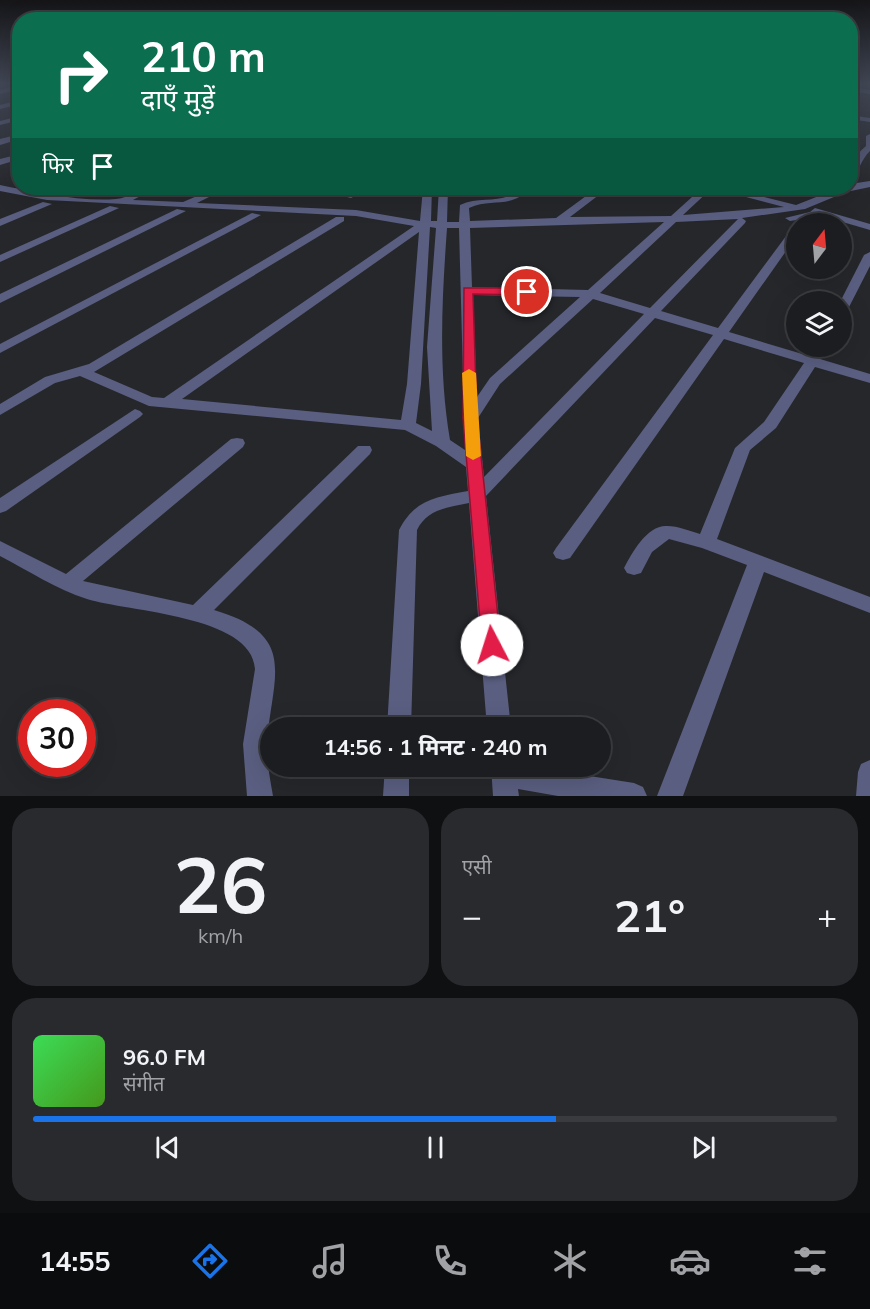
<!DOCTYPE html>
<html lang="hi">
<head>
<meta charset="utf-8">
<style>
	body { margin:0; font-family:Mulish,"Noto Sans Devanagari",sans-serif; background:#292a2d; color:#f1f3f6; height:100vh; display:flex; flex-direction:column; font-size:22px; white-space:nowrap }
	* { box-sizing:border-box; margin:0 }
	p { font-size:20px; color:#a0a2a5 }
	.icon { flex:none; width:33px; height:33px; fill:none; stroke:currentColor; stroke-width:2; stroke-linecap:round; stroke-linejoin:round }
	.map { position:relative; height:796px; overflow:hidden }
	.drawer { display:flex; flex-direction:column; gap:12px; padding:12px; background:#0f1012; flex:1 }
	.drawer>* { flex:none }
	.top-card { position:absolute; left:12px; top:12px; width:846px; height:183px; border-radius:24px; box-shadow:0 6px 24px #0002,0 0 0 2px #3a3b3e; background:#0b6e4f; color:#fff; overflow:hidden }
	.needle { width:39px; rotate:16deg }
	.fabs { position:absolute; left:786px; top:213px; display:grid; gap:12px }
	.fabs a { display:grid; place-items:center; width:66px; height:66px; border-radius:50%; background:#1c1d20; box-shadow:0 6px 24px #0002,0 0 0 2px #3a3b3e; font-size:30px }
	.speed { position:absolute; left:18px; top:699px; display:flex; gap:12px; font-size:30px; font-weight:700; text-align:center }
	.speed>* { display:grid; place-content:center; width:78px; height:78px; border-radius:50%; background:#1c1d20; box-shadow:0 6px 24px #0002,0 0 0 2px #3a3b3e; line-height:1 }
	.speed .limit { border:9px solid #d22; background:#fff; color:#111 }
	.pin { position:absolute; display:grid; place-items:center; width:51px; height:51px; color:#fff; margin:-26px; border:3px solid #fff; border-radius:50%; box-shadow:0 2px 6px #0007 }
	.me { position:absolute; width:66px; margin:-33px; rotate:355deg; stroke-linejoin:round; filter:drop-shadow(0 0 4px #0008) }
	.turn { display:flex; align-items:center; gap:21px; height:126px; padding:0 30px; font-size:27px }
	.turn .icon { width:78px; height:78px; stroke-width:2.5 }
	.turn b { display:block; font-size:42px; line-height:51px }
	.then { display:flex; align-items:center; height:57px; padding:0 30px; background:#0003; gap:12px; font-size:22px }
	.big { font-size:45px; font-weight:700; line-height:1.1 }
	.drawer .widget { flex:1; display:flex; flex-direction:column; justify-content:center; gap:9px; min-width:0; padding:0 21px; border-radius:24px; background:#292a2d }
	.drawer .dial { align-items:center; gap:0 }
	.dial b { font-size:78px; line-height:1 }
	.song { display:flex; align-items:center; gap:18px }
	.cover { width:72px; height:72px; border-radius:9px; background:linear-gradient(135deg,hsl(130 70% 55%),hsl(100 70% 35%)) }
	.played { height:6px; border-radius:3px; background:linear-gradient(90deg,#1a73e8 65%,#3a3b3e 65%) }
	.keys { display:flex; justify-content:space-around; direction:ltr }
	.heat { display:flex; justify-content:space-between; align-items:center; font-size:33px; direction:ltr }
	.drawer .tiles { flex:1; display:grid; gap:12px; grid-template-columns:1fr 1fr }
	.widget:last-child { grid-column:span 2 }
	.trip { position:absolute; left:260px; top:717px; width:351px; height:60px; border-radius:30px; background:#1c1d20; box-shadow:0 6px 24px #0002,0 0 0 2px #3a3b3e; font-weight:700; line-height:60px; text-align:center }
	.tabs { display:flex; height:96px; justify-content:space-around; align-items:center; background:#0b0c0d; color:#a0a2a5 }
	.tabs .icon { width:42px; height:42px }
	.tabs .current { color:#1a73e8 }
	.tabs b { font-size:27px; color:#f1f3f6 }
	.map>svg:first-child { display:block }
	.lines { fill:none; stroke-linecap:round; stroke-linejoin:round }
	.minor { fill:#5a5e80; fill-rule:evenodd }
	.route { fill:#e11d48; stroke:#92132f; stroke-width:1.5 }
	.slow { fill:#f59e0b }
</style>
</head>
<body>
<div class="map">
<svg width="870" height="796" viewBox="0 0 870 796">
	<rect width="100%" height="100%" fill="#26272b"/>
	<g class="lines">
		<g class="minor">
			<polygon points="20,85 20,89 0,94 0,90"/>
			<polygon points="850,87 870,90 870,94 850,91"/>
			<polygon points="20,100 20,104 0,109 0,105"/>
			<polygon points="850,115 870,118 870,122 850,119"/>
			<polygon points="20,116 20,120 0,125 0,121"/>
			<polygon points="20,134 20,139 0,145 0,139"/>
			<path d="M870,134V151C861,159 859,173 850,179C850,163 854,156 866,146V136Z"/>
			<polygon points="20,154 20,159 0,165 0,159"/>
			<path d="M870,181V187L846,192L805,209L742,218L746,221L745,223L661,311L718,328L792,228L796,227V237L729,332L809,356L815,346H829L820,359L870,374V383L815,367L776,428L750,450L717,539L870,597V613L764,572L683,796H657L747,565L702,548L669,539L652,552L641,573L634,575L627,573L624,568C632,553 647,525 667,526C678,526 690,531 700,534L735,448L764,422L804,363L724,339L570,558L563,560L556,558L553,553L556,548L713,335L655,318L486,496L511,728H487L469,503C449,507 427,509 417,530L411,728H387L399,530C415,499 436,497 468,491L466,467L436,446L405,430L149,406L80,376L55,383L0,415V404L45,377L89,364L336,217H344V221L94,372L152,397L164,398L414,226L356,216L47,200L0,191V185C35,192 81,202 116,199C130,198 140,188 155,188L133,200L183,202L216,188H227L197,203L356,210L420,221L423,188H432L431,221H437L439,188H448L447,222H459L460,205C477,197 494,202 509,196C518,192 520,187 531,188C509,210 493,197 469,208L470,221L556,218L597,188H608L570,217L671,216L702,188H712L683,215L784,207L712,188H727L796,205L839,188H850V184ZM738,219L650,308L600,293L676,222ZM664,222L588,290L472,287L470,228ZM430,227L436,228L427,347L432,431L416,423L421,384ZM447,228H459L465,450L450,440C438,369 442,299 447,228ZM419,232L407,384L401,420L182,399ZM473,295L580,297L490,378L477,397ZM593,299L644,314L484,477L478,418L500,384Z"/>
			<polygon points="358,188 370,188 351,198 343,196"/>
			<polygon points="43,202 52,204 0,226 0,219"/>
			<polygon points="110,206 119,208 0,262 0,255"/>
			<polygon points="815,208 870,224 870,230 822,216 790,221 785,218 810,212"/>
			<polygon points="177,209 186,211 0,303 0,294"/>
			<polygon points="252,213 261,215 0,353 0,344"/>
			<polygon points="870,252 870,266 848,309 842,313 840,302 864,255"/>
			<polygon points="135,409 140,411 143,414 140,417 6,511 0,513 0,498"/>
			<path d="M237,438L243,439L245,443L243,447L83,581L193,605L358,446H370L372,450L370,454L214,610C298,635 273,674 267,741C266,760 270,778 273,796H247L243,744L255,669C252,615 128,612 87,599C56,589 29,571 0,556V541L66,574L231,439Z"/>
			<polygon points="870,760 870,796 856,796 858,772 861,764"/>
			<polygon points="385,766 409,766 409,796 383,796"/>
			<polygon points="491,766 526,766 634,783 643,787 647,796 558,796 518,789 519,796 493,796"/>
		</g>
	</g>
	<linearGradient id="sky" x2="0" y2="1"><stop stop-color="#151518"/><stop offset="0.43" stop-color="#414755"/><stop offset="1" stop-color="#414755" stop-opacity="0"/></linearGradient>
	<rect width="870" height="195" fill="url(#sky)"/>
	<polygon class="route" points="464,288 527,288 533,292 527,295 473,294 477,418 501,645 498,651 492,653 485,651 482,645 463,418"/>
	<polygon class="slow" points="469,369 476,373 481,456 473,460 466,456 462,373"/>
</svg>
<div class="fabs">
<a><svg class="needle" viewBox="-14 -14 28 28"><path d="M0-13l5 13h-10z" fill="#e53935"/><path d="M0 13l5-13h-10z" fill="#a0a2a5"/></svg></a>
<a><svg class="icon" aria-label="layers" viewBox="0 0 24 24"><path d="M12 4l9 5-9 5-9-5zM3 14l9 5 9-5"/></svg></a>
</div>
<div class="speed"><div class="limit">30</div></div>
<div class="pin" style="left:527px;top:292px;background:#d93025"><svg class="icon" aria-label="arrive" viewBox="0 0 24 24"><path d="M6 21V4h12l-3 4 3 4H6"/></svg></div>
<svg class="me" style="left:492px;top:645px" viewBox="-20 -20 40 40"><circle r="19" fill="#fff"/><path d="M0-13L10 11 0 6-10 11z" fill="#e11d48"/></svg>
<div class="trip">14:56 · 1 मिनट · 240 m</div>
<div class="top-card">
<div class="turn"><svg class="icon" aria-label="right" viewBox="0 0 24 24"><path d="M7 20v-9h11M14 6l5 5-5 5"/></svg><div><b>210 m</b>दाएँ मुड़ें</div></div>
<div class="then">फिर<svg class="icon" aria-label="arrive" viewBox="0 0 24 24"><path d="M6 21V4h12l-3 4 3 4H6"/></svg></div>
</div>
</div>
<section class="drawer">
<div class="tiles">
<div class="widget dial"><b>26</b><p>km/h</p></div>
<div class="widget"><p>एसी</p>
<div class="heat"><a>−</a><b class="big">21°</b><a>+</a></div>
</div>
<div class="widget">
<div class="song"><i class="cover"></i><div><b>96.0 FM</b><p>संगीत</p></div></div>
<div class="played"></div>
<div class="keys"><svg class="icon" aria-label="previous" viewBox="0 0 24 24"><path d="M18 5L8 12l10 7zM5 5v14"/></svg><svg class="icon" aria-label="pause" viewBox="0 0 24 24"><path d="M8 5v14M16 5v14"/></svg><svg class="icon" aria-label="next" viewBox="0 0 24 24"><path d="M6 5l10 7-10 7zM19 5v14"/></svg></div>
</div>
</div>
</section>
<nav class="tabs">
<b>14:55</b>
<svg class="icon current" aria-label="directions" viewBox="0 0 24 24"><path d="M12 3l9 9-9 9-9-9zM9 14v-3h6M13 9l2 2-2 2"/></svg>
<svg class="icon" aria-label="music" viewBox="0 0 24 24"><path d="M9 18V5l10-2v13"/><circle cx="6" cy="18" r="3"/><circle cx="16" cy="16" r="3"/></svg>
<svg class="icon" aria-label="phone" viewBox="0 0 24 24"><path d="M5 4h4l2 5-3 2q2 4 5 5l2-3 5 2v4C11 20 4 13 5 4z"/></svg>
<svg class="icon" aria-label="climate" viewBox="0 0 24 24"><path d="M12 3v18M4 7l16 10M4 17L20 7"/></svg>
<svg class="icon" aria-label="car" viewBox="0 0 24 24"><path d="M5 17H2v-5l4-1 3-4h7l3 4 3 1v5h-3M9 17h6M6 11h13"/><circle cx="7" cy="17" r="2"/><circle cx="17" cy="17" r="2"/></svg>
<svg class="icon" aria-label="filters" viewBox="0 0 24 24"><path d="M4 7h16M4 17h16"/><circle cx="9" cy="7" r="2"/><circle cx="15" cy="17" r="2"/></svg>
</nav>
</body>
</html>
